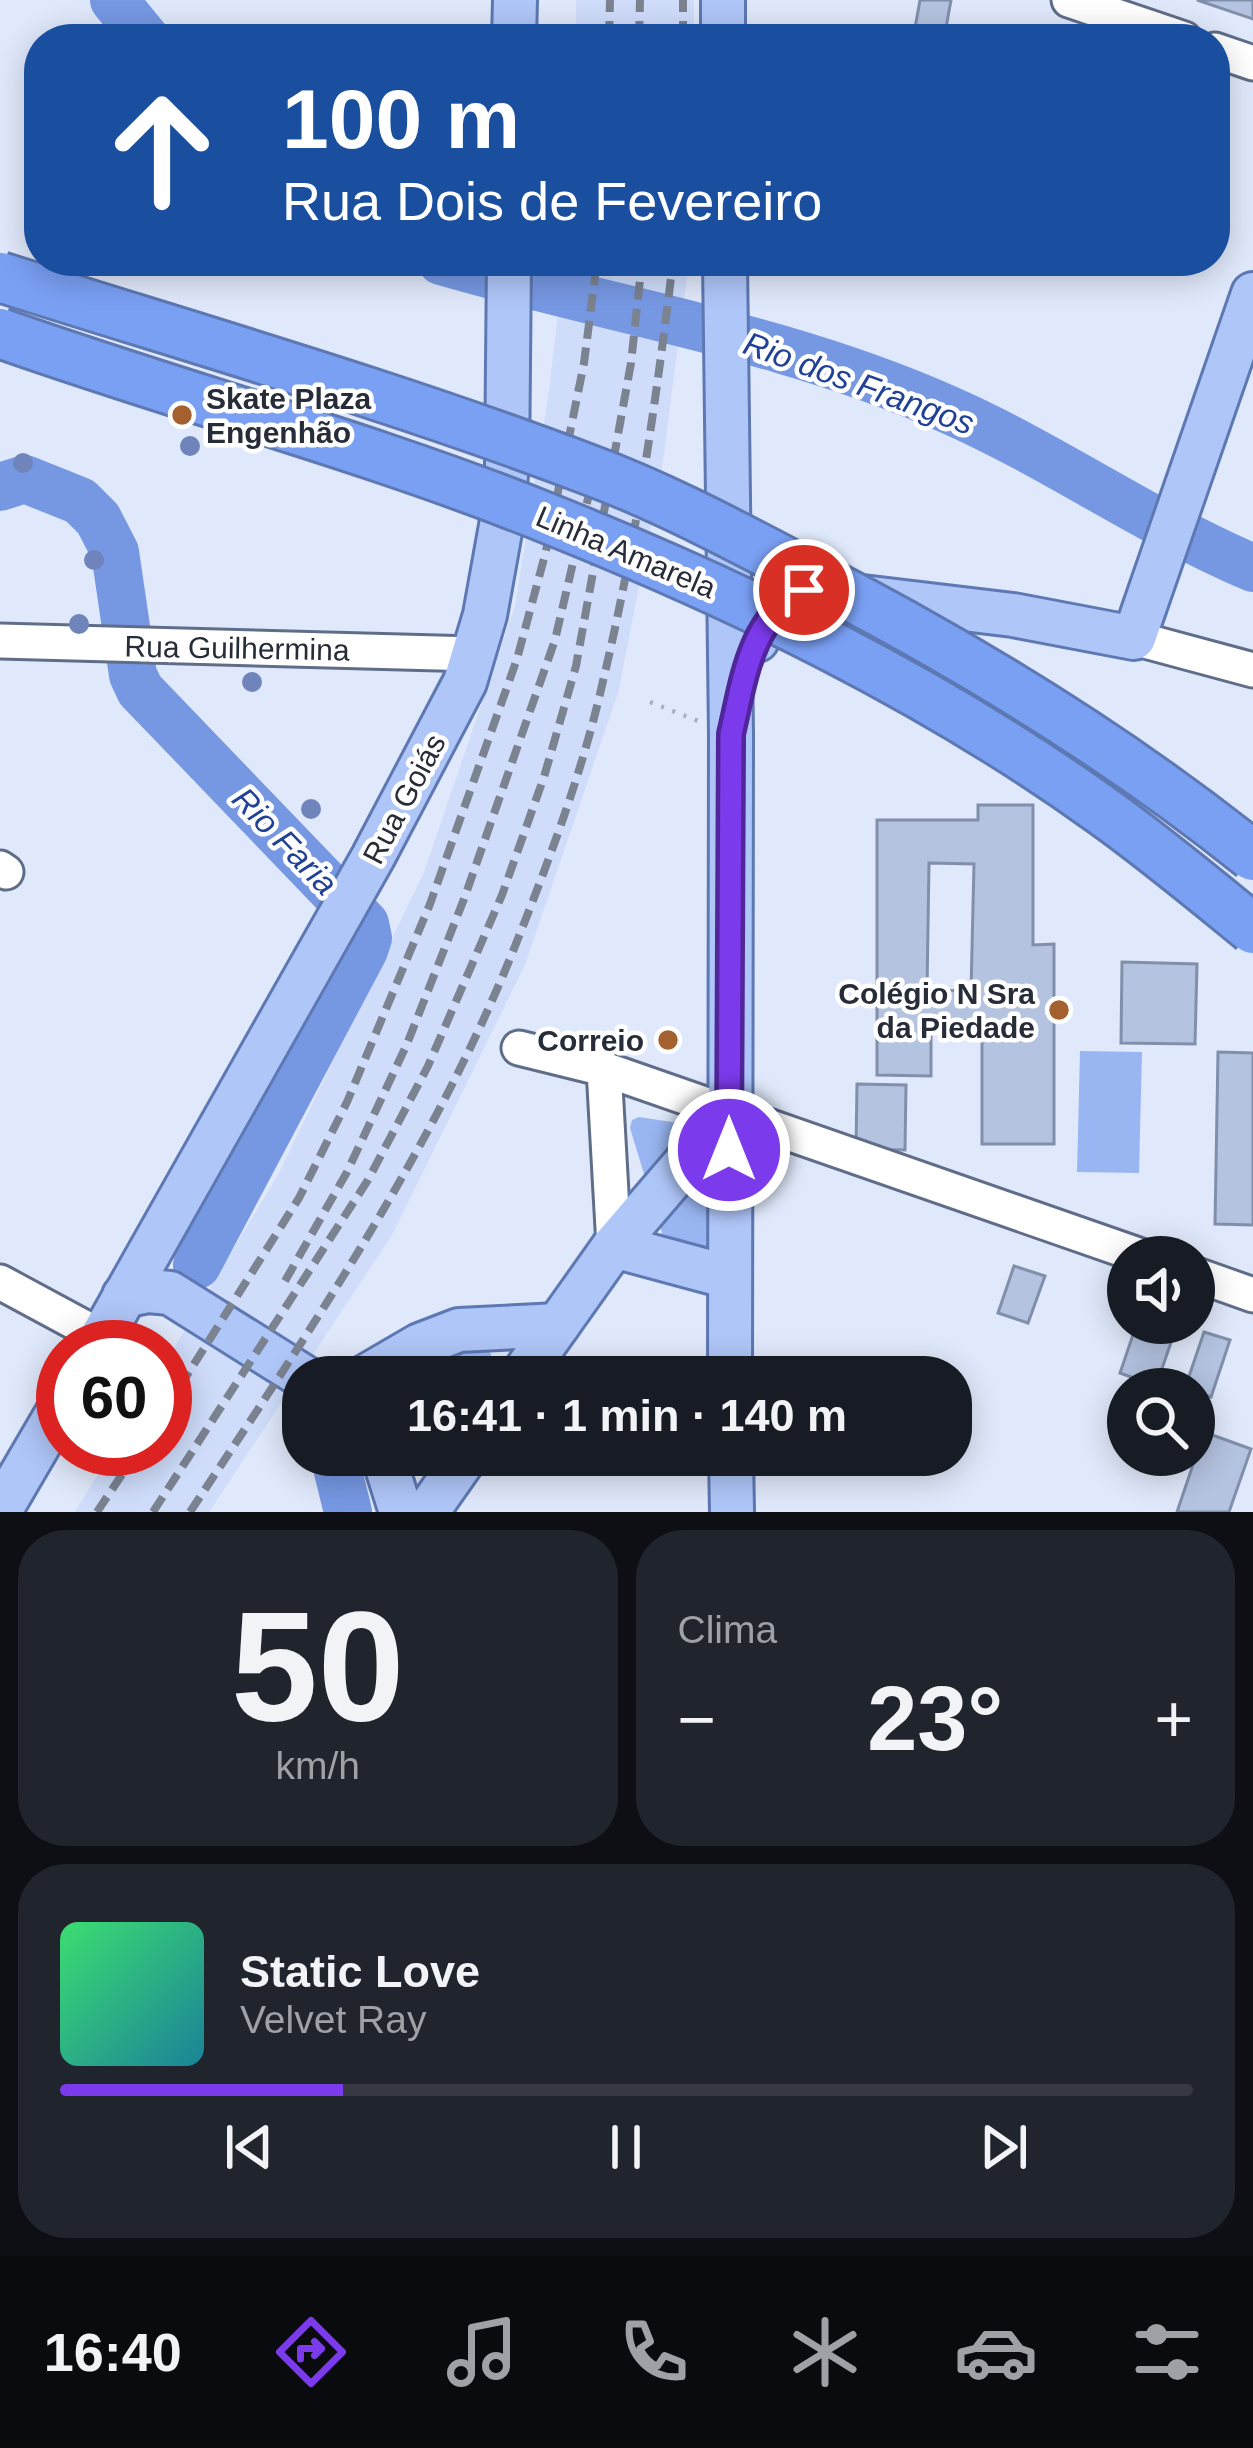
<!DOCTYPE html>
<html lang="pt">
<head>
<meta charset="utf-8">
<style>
	body { margin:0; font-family:Arial,sans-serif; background:#20242c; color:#f1f3f6; height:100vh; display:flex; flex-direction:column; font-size:45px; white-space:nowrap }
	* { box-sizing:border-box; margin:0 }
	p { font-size:39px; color:#9ea1a6 }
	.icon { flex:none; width:66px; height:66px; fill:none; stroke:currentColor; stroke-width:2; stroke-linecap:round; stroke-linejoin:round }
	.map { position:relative; height:1512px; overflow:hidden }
	.panel { display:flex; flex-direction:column; gap:18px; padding:18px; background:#0d0f14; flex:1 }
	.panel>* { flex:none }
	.guide { position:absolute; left:24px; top:24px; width:1206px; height:252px; border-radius:48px; box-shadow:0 6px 30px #0003; background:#1a4fa0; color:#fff; overflow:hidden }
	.controls { position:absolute; left:1107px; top:1236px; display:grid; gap:24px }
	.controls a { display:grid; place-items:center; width:108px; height:108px; border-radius:50%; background:#171b24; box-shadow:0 6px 30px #0003; font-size:60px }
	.speed { position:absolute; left:36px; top:1320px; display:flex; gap:24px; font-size:60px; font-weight:700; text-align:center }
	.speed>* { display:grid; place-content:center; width:156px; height:156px; border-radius:50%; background:#171b24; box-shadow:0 6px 30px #0003; line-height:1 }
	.speed .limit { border:18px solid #d22; background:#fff; color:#111 }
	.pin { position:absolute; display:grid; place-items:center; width:102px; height:102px; color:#fff; margin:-51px; border:6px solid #fff; border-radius:50%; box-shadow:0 3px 12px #0007 }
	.me { position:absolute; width:132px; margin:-66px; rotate:0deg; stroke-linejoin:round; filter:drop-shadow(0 0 9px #0008) }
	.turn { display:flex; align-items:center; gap:42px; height:252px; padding:0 60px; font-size:54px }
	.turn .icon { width:156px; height:156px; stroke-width:2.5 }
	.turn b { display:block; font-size:84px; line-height:102px }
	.big { font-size:90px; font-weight:700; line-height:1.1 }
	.panel .tile { flex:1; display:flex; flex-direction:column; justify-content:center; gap:18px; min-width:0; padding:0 42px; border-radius:48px; background:#20242c }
	.panel .dial { align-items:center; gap:0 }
	.dial b { font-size:156px; line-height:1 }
	.song { display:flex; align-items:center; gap:36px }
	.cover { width:144px; height:144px; border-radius:18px; background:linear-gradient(135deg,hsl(140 70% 55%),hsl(190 70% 35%)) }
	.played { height:12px; border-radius:6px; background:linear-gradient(90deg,#7c3aed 25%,#363941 25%) }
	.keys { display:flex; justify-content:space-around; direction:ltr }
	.heat { display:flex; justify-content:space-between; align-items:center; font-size:66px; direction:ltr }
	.panel .tiles { flex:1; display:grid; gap:18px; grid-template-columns:1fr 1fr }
	.tile:last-child { grid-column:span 2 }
	.trip { position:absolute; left:282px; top:1356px; width:690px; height:120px; border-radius:48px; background:#171b24; box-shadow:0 6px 30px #0003; font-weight:700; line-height:120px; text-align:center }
	.menu { display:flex; height:192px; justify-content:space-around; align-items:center; background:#090b0e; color:#9ea1a6 }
	.menu .icon { width:84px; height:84px }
	.menu .on { color:#7c3aed }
	.menu b { font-size:54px; color:#f1f3f6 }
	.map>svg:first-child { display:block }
	.built { fill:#cfddfb }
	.green { fill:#99b6f2 }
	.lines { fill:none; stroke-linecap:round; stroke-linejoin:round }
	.river { stroke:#7698e3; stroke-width:48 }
	.building { fill:#b4c3e0; stroke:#818fab; stroke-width:3; fill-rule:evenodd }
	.minor-casing { stroke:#606d88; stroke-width:39 }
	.major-casing { stroke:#5d78b2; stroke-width:48 }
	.path { stroke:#a8b0c0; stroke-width:4.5; stroke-dasharray:3 9; stroke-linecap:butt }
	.minor { stroke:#fff; stroke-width:33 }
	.major { stroke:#afc6f8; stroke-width:42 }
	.rail { stroke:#7b8290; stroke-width:8; stroke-dasharray:18 9; stroke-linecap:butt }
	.highway-bridge-casing { stroke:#5d78b2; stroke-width:54; stroke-linecap:butt }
	.highway-bridge { stroke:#7aa0f4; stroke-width:48 }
	.tree { fill:#6f84bb }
	.route-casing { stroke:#51269a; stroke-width:30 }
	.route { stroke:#7c3aed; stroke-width:21 }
	.poi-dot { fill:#a4612f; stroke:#fff; stroke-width:4.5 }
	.labels { text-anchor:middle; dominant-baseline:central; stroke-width:9; stroke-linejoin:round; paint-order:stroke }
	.poi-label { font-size:30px; font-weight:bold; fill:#272d38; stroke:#fff; text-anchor:end }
	.street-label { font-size:30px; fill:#272d38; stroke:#fff }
	.water-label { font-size:33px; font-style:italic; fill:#204197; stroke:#fff }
</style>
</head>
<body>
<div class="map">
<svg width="1253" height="1512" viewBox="0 0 1253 1512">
	<rect width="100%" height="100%" fill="#e0e9fb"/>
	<g class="built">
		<rect x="576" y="0" width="118" height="39"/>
		<polygon points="564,261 689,261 661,476 618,693 525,965 392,1235 209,1512 75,1512 113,1449 165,1449 165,1363 279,1173 424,872 515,606 549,391"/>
	</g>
	<g class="green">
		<polygon points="1080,1051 1142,1052 1139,1173 1077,1172"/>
		<polygon points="639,1117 692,1125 718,1173 714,1249 706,1254 666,1246 630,1128 632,1120"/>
		<polygon points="477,1347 485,1347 491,1354 492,1364 484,1377 406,1377"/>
	</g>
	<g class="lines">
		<g class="river">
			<polyline points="114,0 146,39"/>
			<path d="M441,261C609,310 786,337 947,409C1052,455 1147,523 1253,568"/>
			<polyline points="0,487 25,479 80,501 98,519 115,552 133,675 140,690 365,924 368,938 364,950 197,1265"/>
			<polyline points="334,1455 348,1512"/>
		</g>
	</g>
	<g class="building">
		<polygon points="920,0 951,0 944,39 913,39"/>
		<polygon points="1197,0 1253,0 1253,19"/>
		<path d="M978,805H1033V945L1054,944V1144H982V1021H931V1076L877,1075V820H978ZM929,863L974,864L971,991L927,990Z"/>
		<polygon points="1122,962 1197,964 1195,1044 1121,1043"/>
		<polygon points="1218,1052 1253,1053 1253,1225 1215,1224"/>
		<polygon points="857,1084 906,1085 905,1150 856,1149"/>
		<polygon points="1014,1266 1045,1276 1028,1323 998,1313"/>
		<polygon points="1137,1323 1177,1325 1156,1386 1120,1373"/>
		<polygon points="1204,1332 1230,1340 1211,1397 1185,1388"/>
		<polygon points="1204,1432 1251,1449 1229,1512 1177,1512"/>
	</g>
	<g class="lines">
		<g class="minor-casing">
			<g id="minor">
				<polyline points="1069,0 1184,39"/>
				<polyline points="1215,50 1253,63"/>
				<polyline points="1134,638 1253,670"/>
				<polyline points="0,641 475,654"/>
				<polyline points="0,868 6,872"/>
				<polyline points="519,1048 604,1069 1144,1257"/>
				<polyline points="604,1069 614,1246"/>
				<polyline points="1194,1274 1253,1295"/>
				<polyline points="0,1282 102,1337"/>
			</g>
		</g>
		<g class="major-casing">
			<g id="major">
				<polyline points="723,0 723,39"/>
				<polyline points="514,39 515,0"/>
				<polyline points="725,261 731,734 730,1377"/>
				<path d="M757,640C767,615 780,603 804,590L1013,615L1134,638L1253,294"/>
				<polyline points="614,1246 729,1277"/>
				<polyline points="124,1296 148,1291 170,1293 304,1377"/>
				<polyline points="96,1347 373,857 465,682 485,615 501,526 507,465 509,261"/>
				<polyline points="365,1377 420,1345 459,1330 558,1325"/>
				<polyline points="521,1377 614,1246 730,1111"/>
				<polyline points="383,1455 401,1512"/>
				<polyline points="731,1455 732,1512"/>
				<polyline points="0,1511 63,1403"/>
				<polyline points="427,1512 467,1455"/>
			</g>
		</g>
		<polyline class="path" points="650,702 698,721"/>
		<use href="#minor" class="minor"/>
		<use href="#major" class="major"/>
		<g class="rail">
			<polyline points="609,39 610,0"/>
			<polyline points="639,39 640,0"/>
			<polyline points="683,39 683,0"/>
			<polyline points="285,1281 347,1172 407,1044 464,899 555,640 593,477"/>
			<polyline points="165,1410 299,1198 347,1102 430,904 517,659 546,551 584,363 597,261"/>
			<polyline points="97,1512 139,1449"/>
			<polyline points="153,1512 368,1180 428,1066 502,895 544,777 576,666 631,363 642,261"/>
			<path d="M190,1512C313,1326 440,1140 521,931C553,850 584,766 603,681C636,543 656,402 673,261"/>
		</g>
		<g class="highway-bridge-casing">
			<g id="highway-bridge">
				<path d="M0,277C196,339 395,396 587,469C658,495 726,531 793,566C954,648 1111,742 1253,856"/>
				<path d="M0,333C180,397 365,445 542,516C738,594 932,688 1103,811C1155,848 1204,889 1253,929"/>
			</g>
		</g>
		<use href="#highway-bridge" class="highway-bridge"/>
	</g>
	<g class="tree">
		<circle cx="190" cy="446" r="10"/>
		<circle cx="23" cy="463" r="10"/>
		<circle cx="94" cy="560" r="10"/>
		<circle cx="79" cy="624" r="10"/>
		<circle cx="252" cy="682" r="10"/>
		<circle cx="311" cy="809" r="10"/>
	</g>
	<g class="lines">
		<g class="route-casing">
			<path id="route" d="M729,1150L731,734C744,679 750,618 804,590"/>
		</g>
		<use href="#route" class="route"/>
	</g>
	<g class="poi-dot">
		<circle cx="182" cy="415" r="12"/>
		<circle cx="1059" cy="1010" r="12"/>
		<circle cx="668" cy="1040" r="12"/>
	</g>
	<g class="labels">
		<g class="poi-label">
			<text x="206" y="398" text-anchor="start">Skate Plaza<tspan x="206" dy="34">Engenhão</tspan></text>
			<text x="1035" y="993">Colégio N Sra<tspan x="1035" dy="34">da Piedade</tspan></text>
			<text x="644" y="1040">Correio</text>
		</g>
		<g class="street-label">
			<text transform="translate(626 552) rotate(23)">Linha Amarela</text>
			<text transform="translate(237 648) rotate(1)">Rua Guilhermina</text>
			<text transform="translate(404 799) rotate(-62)">Rua Goiás</text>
		</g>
		<g class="water-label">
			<text transform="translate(859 383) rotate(20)">Rio dos Frangos</text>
			<text transform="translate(285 841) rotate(46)">Rio Faria</text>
		</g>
	</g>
</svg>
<div class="controls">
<a><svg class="icon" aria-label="sound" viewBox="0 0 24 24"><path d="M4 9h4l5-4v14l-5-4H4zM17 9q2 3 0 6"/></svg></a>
<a><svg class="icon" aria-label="search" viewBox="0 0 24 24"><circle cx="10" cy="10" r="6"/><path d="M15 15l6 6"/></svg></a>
</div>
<div class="speed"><div class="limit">60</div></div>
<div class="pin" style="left:804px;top:590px;background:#d93025"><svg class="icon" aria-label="arrive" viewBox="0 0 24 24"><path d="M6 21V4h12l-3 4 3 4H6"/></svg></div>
<svg class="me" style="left:729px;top:1150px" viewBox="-20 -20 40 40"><circle r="17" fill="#7c3aed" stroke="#fff" stroke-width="3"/><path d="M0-11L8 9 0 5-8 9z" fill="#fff"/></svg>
<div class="trip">16:41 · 1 min · 140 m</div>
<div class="guide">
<div class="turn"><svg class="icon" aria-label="ahead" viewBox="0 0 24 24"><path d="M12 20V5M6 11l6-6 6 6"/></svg><div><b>100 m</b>Rua Dois de Fevereiro</div></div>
</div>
</div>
<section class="panel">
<div class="tiles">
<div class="tile dial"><b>50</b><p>km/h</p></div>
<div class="tile"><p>Clima</p>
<div class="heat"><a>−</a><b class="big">23°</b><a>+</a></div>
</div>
<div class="tile">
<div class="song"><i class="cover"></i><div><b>Static Love</b><p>Velvet Ray</p></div></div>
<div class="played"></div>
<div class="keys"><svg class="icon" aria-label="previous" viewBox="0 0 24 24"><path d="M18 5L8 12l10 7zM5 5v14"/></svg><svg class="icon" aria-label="pause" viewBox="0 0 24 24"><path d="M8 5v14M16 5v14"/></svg><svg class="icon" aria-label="next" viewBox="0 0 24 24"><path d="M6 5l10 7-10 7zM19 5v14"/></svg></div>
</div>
</div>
</section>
<nav class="menu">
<b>16:40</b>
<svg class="icon on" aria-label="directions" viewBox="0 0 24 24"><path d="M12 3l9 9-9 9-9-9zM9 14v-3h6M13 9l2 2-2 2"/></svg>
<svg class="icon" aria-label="music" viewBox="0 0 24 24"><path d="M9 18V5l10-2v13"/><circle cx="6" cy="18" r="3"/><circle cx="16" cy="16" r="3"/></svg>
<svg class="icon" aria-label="phone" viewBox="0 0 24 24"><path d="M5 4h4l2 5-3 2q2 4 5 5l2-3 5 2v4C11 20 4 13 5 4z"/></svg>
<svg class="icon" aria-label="climate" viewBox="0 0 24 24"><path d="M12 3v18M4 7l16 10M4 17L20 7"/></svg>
<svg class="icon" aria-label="car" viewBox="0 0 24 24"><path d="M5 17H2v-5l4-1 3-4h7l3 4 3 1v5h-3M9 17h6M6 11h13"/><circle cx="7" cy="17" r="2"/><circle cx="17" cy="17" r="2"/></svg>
<svg class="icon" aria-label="filters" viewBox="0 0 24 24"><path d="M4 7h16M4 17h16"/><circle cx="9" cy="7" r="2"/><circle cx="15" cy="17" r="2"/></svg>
</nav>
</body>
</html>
